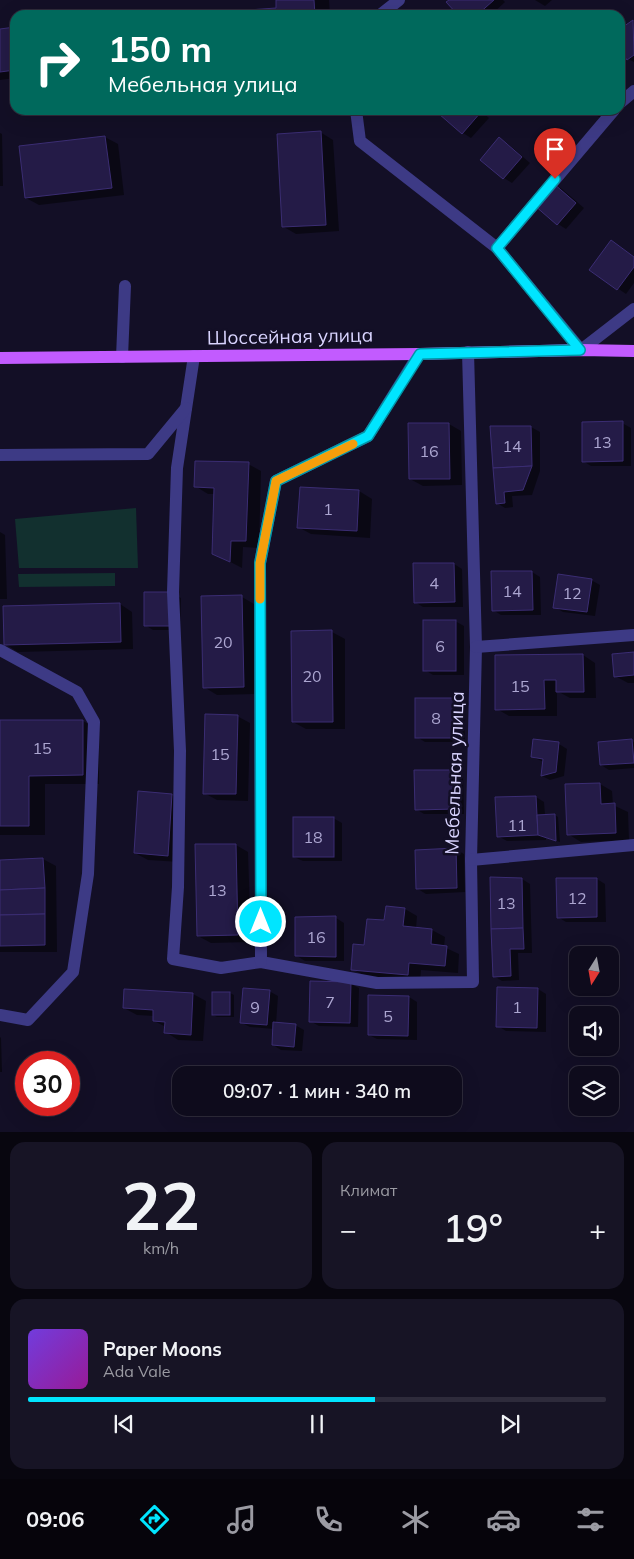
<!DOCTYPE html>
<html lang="ru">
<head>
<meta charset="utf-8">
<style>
	body { margin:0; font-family:Mulish,sans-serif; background:#171425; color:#f1f3f6; height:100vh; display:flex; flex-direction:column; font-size:19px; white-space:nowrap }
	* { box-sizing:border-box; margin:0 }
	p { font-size:16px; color:#9b9ba3 }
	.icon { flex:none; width:28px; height:28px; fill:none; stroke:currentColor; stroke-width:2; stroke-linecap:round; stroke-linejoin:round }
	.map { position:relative; height:1132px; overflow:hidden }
	.panel { display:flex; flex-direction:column; gap:10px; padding:10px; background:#08060f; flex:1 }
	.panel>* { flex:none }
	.guide { position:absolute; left:10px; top:10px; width:615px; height:105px; border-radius:15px; box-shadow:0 5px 20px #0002,0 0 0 1px #2e2b3b; background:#00695c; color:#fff; overflow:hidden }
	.needle { width:32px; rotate:191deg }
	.tools { position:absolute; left:569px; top:946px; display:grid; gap:10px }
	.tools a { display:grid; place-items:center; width:50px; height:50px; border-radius:10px; background:#0e0b1c; box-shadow:0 5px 20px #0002,0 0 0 1px #2e2b3b; font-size:25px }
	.speed { position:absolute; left:15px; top:1051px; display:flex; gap:10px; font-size:25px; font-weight:700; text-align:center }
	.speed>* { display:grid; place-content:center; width:65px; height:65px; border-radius:50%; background:#0e0b1c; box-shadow:0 5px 20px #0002,0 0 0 1px #2e2b3b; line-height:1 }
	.speed .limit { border:8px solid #d22; background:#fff; color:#111 }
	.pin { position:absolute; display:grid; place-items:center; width:42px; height:42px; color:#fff; margin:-51px -21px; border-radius:50% 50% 50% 0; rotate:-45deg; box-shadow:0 0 5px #0007 }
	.pin .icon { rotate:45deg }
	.me { position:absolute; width:55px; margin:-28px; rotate:0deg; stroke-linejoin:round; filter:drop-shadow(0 0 4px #0008) }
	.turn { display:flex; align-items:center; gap:18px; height:105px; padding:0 15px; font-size:22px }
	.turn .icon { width:65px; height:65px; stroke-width:2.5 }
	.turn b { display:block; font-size:35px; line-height:42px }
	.big { font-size:38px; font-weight:600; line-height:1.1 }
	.panel .card { flex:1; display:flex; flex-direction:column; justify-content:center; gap:8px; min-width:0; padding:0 18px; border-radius:15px; background:#171425 }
	.panel .dial { align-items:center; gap:0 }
	.dial b { font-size:65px; line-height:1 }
	.song { display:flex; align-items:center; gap:15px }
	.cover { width:60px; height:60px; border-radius:8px; background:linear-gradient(135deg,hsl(260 70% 55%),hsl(300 70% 35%)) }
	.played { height:5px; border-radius:2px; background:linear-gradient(90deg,#00e5ff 60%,#2e2b3b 60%) }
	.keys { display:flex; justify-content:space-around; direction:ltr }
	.heat { display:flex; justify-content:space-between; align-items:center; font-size:28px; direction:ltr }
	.panel .tiles { flex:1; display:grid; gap:10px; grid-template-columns:1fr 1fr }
	.card:last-child { grid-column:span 2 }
	.trip { position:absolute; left:172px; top:1066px; width:290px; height:50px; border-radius:15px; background:#0e0b1c; box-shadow:0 5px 20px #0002,0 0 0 1px #2e2b3b; font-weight:600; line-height:50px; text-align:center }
	.menu { display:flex; height:80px; justify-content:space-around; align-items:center; background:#06040b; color:#9b9ba3 }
	.menu .icon { width:35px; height:35px }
	.menu .on { color:#00e5ff }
	.menu b { font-size:22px; color:#f1f3f6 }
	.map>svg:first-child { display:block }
	.green { fill:#12302f }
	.shadow { fill:#0007 }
	.building { fill:#241b47; stroke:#3b2d73 }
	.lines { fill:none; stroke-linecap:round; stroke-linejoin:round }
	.minor { stroke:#3d3a85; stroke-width:12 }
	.major { stroke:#c25bff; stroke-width:12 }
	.route-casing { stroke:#0095a6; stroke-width:12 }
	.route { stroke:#00e5ff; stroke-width:9 }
	.slow { stroke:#f59e0b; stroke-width:9 }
	.labels { text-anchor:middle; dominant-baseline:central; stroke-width:5; stroke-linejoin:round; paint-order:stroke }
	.number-label { font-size:16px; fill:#aca6d1 }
	.street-label { font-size:19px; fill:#d9d4ff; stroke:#130f26 }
</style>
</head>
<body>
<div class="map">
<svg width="634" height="1132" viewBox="0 0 634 1132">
	<rect width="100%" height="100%" fill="#130f26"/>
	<g class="green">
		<polygon points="136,508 138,568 19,568 15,519"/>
		<polygon points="115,573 115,586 19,587 18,574"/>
	</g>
	<g class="shadow">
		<polygon points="277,0 329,0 330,15 195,15 277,9"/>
		<polygon points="451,0 503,0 505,2 491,15 459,15"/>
		<polygon points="535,0 552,0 545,6"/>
		<polygon points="633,21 634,22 634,62 628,59 620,48 620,31"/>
		<polygon points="15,29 15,78 0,80 0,30"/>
		<polygon points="444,110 480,110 489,118 471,138 463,133 441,114"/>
		<polygon points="588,110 609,110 602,119"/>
		<polygon points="320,132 333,140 339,231 296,234 284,227"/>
		<polygon points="0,133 2,134 3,186 0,186"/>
		<polygon points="105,137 118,144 124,195 39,205 26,198 20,147"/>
		<polygon points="500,139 508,144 530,163 512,183 504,178 482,159"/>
		<polygon points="554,184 562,189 584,208 566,229 558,224"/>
		<polygon points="619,246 634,257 634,283 626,294 591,270"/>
		<polygon points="622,423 631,428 631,466 591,466 583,461"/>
		<polygon points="449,424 461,431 462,485 423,486 410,479"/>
		<polygon points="531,427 540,432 540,471 532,495 512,496 513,507 505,508 497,503 492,428"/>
		<polygon points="248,464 261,471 259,548 243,547 242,568 213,553 215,494 208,494 195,486"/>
		<polygon points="301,488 359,491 372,499 370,538 311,534 298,527"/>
		<polygon points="0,532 5,535 7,599 0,599"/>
		<polygon points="454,564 462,569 463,607 423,607 415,602"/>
		<polygon points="492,572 532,572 540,577 541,615 501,615 493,610"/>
		<polygon points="591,580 600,585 595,616 563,612 555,607"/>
		<polygon points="172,593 181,598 180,630 153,630 145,625"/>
		<polygon points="242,597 254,604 257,694 217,695 204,687"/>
		<polygon points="120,604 132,612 133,649 18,652 5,644"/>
		<polygon points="455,621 464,626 464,675 433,675 425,670"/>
		<polygon points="293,632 332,632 345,639 345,729 306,729 293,722"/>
		<polygon points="634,653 634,683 628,683 615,676"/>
		<polygon points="583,655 595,663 596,698 570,698 557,691 557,716 509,716 497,709"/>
		<polygon points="456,699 464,704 465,742 425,742 417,737"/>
		<polygon points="237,716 250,723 248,801 217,800 204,793"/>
		<polygon points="0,721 83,721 99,730 99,784 45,784 45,835 0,835"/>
		<polygon points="534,740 559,744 567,749 564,776 550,780 542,776 544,762 532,757"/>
		<polygon points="632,741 634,742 634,768 609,770 601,765"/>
		<polygon points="455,771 463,776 464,814 424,814 416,809"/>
		<polygon points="600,784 612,791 613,805 628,812 629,840 581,842 568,834"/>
		<polygon points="172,795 184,802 180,862 148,860 135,853"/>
		<polygon points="536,797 544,802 545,815 555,815 558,817 560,842 546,838 546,840 507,841 498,836"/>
		<polygon points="333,818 342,823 342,861 303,861 294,857"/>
		<polygon points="236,845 248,852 251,942 211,943 198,936"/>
		<polygon points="455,849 464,854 465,892 426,894 418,889"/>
		<polygon points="43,859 56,866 57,952 0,952 0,861"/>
		<polygon points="522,879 530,884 532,953 518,953 519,980 502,981 494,976"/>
		<polygon points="557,879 597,879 605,884 606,922 566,922 558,917"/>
		<polygon points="405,909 417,916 416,929 432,930 445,937 444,947 459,954 458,973 421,970 420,981 365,976 352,969 366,947 385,921"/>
		<polygon points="336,918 344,923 344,961 305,961 297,956"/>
		<polygon points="351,984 359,988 358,1027 319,1026 310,1021"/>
		<polygon points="499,988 538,989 546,994 546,1032 506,1031 498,1026"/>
		<polygon points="269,991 278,996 276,1024 295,1025 304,1030 302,1051 281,1050 273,1045 274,1029 250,1027 242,1023"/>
		<polygon points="213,993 230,993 234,995 234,1017 217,1017 213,1015"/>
		<polygon points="193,994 206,1001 203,1041 178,1040 166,1032 166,1027 154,1021 154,1016 137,1015 124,1008"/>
		<polygon points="370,996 409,997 417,1002 417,1040 377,1039 369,1035"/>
		<polygon points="0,1037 1,1038 2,1072 0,1072"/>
	</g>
	<g class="building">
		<polygon points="276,0 314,0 315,15 178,15 276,8"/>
		<polygon points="449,0 494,0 477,15 458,15 446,2"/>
		<polygon points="633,20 634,55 627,60 620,50 620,29"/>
		<polygon points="15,27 15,70 0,72 0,29"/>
		<polygon points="443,110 479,110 481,112 462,134 439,114"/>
		<polygon points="586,110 597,110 592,115"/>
		<polygon points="321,131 326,225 282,227 277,134"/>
		<polygon points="105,136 112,188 25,198 19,146"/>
		<polygon points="499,137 522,157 503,179 480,160"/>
		<polygon points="553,183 576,203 557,225 534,205"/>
		<polygon points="611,240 634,257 634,267 617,290 589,270"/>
		<polygon points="623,421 623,461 582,462 582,422"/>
		<polygon points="408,423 449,423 450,479 409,479"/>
		<polygon points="490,426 531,426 532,466 493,468"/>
		<polygon points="195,461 249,462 246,541 231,541 230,562 212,554 214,488 194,487"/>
		<polygon points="532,466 523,490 504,492 505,503 496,504 493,468"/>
		<polygon points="300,487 359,490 357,531 297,528"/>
		<polygon points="413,563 454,563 455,602 414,603"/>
		<polygon points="491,571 532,571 533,610 492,611"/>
		<polygon points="558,574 592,579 587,612 553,608"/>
		<polygon points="144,592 173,592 172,626 144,626"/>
		<polygon points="242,595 244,687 203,688 201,596"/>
		<polygon points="120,603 121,642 4,645 3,606"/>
		<rect x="423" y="620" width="33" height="51"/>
		<polygon points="332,630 333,722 292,722 291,631"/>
		<polygon points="634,652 634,675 614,677 612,654"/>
		<polygon points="583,654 584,692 556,692 556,680 544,680 545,709 495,710 495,655"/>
		<rect x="415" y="698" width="41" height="40"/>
		<polygon points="205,714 238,715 236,794 203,794"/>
		<polygon points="0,720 83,720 83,775 29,776 29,826 0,826"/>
		<polygon points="533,739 559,742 556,772 541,776 543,759 531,757"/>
		<polygon points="632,739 634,763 600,765 598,742"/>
		<polygon points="414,770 455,770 456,809 415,810"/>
		<polygon points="600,783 601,804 615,803 616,833 567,835 565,784"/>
		<polygon points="138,791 172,794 168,856 134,853"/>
		<polygon points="536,796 538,835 497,837 495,797"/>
		<polygon points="555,814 556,841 538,835 537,815"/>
		<rect x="293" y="817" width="41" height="40"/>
		<polygon points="195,844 236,844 238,935 197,936"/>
		<polygon points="456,848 457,888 416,889 415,850"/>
		<polygon points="43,858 45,888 0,890 0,860"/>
		<polygon points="490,877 522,878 523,928 491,929"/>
		<polygon points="556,878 597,878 597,917 557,918"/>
		<polygon points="45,888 45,914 0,915 0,890"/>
		<polygon points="386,906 405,908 403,926 432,929 431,944 447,946 445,966 409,963 408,975 351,970 353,944 364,945 367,919 384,920"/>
		<polygon points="45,914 45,945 0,946 0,915"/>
		<polygon points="336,916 336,957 295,956 295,917"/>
		<polygon points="523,928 524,949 510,949 511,976 493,977 491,929"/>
		<polygon points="310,981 351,982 350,1023 309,1022"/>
		<polygon points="497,987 538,988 537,1028 496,1027"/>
		<polygon points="243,988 270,990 267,1025 240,1023"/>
		<polygon points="124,989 193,993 191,1035 164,1033 165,1022 153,1021 153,1010 123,1008"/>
		<rect x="212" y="992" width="18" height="23"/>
		<polygon points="368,995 409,996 408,1036 368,1035"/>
		<polygon points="273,1022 296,1024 294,1047 272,1045"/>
	</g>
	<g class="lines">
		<g class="minor">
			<polyline points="380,15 399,0"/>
			<polyline points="620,103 634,91"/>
			<polyline points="356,110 360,141 497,248 581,350 634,309"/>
			<polyline points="497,248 614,110"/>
			<polyline points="194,356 177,468 173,592 180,751 178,887 173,959 221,968 261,962 377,983 473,982 471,860 476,647 468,352"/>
			<polyline points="122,357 125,286"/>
			<polyline points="0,455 148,454 186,408"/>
			<polyline points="476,647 634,635"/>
			<polyline points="0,650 77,692 94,722 88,874 73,972 28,1020 0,1015"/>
			<polyline points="471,860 634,845"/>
			<polyline points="261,962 260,563 276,481 368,436 419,354"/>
		</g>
		<polyline class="major" points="0,358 419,354 581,350 634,351"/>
	</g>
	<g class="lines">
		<g class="route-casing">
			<polyline id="route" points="261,922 260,563 276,481 368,436 420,354 580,350 497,248 555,179"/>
		</g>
		<use href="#route" class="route"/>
		<polyline class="slow" points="260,599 260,563 276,481 353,444"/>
	</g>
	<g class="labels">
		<g class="number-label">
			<text x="602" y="442">13</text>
			<text x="512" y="446">14</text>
			<text x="429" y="451">16</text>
			<text x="328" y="509">1</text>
			<text x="434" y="583">4</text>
			<text x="512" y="591">14</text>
			<text x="572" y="593">12</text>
			<text x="223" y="642">20</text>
			<text x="440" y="646">6</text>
			<text x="312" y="676">20</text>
			<text x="520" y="686">15</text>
			<text x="436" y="718">8</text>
			<text x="42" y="748">15</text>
			<text x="220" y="754">15</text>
			<text x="517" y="825">11</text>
			<text x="313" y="837">18</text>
			<text x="217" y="890">13</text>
			<text x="577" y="898">12</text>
			<text x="506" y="903">13</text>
			<text x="316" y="937">16</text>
			<text x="330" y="1002">7</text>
			<text x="255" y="1007">9</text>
			<text x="517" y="1007">1</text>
			<text x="388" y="1016">5</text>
		</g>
		<g class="street-label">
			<text transform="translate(290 336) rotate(-1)">Шоссейная улица</text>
			<text transform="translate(454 773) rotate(-88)">Мебельная улица</text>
		</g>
	</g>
</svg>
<div class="tools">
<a><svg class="needle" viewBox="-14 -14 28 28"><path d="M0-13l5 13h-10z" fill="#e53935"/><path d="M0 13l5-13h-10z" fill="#9b9ba3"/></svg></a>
<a><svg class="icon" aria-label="sound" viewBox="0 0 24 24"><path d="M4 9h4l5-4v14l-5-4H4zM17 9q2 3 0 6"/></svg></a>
<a><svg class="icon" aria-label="layers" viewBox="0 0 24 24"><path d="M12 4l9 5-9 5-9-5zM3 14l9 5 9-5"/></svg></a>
</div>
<div class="speed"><div class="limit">30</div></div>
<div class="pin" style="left:555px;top:179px;background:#d93025"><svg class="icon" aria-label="arrive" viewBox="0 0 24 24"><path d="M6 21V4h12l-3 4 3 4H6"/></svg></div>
<svg class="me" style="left:261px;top:922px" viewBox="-20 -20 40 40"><circle r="17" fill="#00e5ff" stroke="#fff" stroke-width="3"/><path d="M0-11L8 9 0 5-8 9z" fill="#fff"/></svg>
<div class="trip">09:07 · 1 мин · 340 m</div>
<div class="guide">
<div class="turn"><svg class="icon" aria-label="right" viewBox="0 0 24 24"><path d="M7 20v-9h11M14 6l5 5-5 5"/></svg><div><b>150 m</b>Мебельная улица</div></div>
</div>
</div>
<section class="panel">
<div class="tiles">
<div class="card dial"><b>22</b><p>km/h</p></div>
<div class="card"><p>Климат</p>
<div class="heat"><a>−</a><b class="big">19°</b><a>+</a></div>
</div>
<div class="card">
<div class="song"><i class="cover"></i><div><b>Paper Moons</b><p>Ada Vale</p></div></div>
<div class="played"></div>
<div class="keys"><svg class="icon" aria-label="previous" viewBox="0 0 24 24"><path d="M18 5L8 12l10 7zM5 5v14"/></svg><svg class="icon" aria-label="pause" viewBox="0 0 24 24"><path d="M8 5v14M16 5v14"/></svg><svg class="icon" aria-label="next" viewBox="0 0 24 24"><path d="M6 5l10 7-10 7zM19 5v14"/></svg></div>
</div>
</div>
</section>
<nav class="menu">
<b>09:06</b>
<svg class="icon on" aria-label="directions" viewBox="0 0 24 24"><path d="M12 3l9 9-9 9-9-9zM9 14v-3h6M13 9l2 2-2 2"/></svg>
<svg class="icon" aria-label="music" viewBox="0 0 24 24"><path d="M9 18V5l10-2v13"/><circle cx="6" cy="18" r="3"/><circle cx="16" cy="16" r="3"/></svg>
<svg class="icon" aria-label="phone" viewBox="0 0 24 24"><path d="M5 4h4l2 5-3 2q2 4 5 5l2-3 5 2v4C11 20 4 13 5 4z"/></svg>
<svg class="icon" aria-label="climate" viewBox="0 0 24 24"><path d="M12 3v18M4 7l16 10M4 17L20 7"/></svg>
<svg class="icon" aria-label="car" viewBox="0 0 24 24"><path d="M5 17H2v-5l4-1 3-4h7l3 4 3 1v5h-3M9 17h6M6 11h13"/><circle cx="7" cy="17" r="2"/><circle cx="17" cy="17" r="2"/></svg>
<svg class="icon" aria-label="filters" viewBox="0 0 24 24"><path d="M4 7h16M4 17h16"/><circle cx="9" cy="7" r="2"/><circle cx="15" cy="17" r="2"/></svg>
</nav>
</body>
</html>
